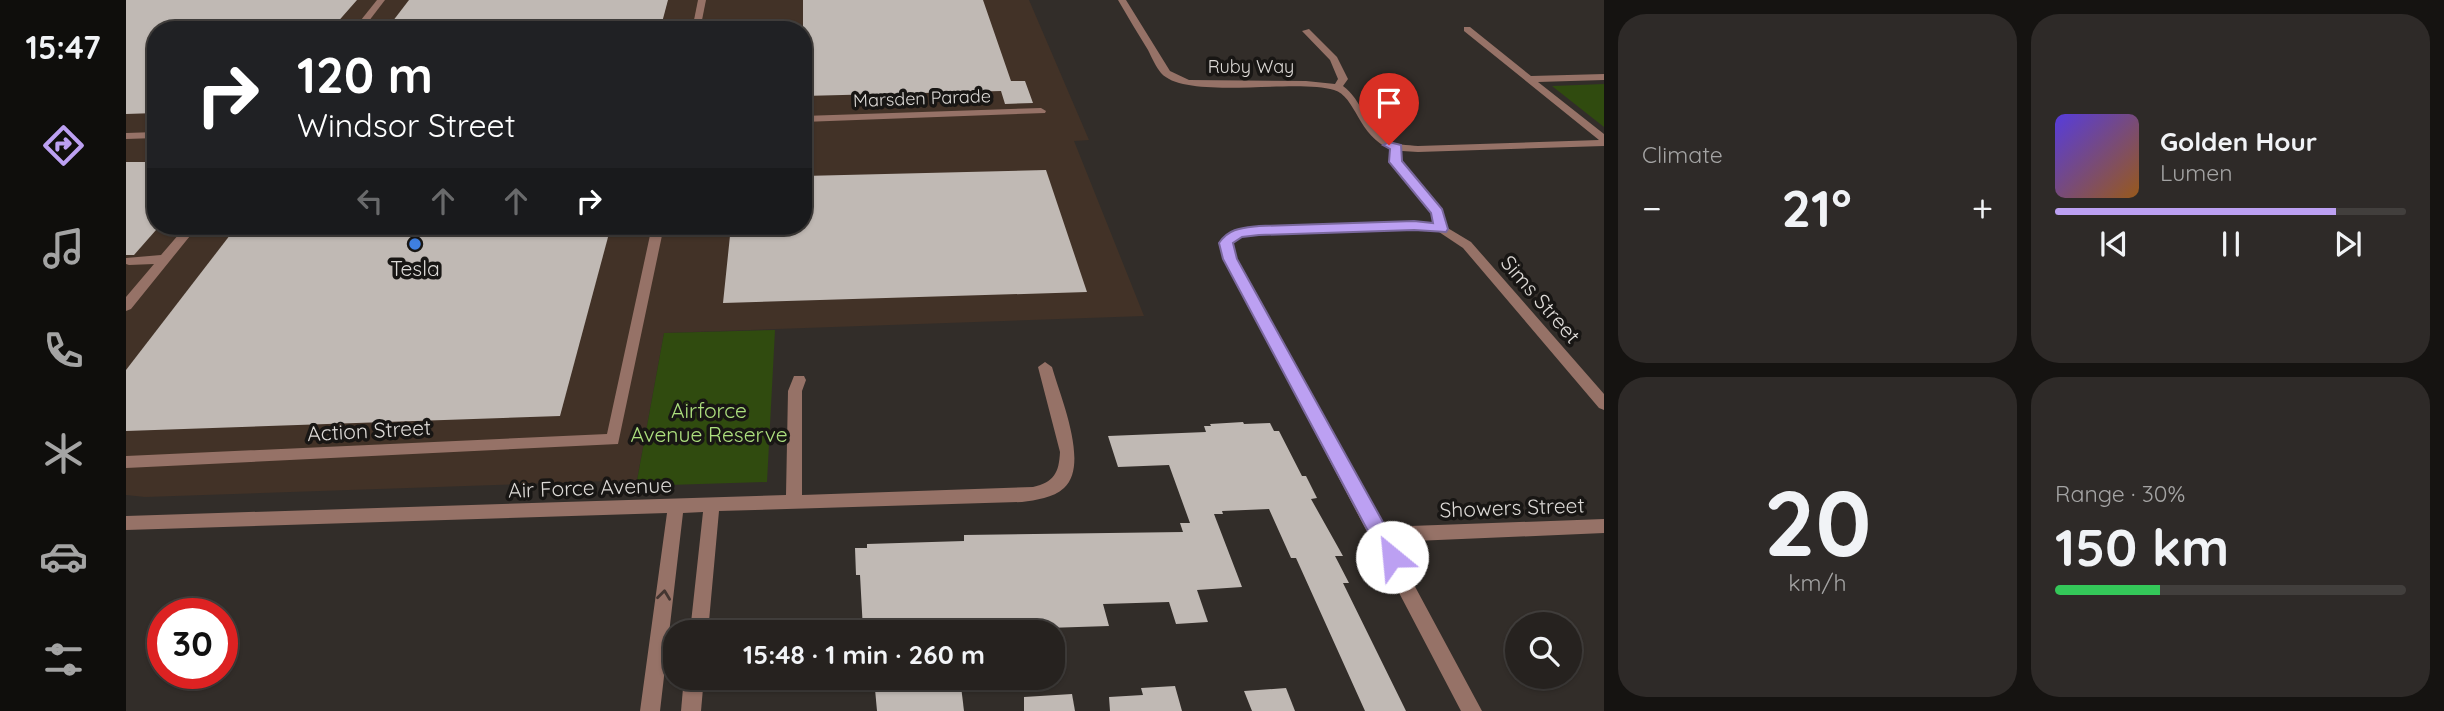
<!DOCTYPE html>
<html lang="en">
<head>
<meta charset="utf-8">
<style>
	body { margin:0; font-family:Quicksand,sans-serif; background:#2e2a28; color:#f1f3f6; height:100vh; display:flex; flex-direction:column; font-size:26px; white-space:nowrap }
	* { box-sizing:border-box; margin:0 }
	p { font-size:23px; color:#a4a4a4 }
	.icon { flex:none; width:38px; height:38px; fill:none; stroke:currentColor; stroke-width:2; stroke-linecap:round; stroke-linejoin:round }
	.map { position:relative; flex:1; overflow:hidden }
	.panel { display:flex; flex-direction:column; gap:14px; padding:14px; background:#151311; width:840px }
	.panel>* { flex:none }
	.banner { position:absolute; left:21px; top:21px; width:665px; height:214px; border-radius:28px; box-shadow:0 2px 5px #0004,0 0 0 2px #423f3d; background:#202124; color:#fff; overflow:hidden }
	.buttons { position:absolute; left:1379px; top:612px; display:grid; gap:14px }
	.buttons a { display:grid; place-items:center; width:77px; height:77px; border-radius:50%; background:#26221f; box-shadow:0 2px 5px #0004,0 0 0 2px #423f3d; font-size:35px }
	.speed { position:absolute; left:21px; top:598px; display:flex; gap:14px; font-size:35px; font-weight:700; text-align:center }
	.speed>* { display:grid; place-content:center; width:91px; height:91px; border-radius:50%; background:#26221f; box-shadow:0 2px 5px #0004,0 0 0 2px #423f3d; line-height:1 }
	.speed .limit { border:10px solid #d22; background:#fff; color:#111 }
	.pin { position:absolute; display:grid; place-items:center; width:60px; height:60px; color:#fff; margin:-72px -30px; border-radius:50% 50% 50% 0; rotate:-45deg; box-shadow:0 0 7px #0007 }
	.pin .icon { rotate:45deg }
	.me { position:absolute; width:77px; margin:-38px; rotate:332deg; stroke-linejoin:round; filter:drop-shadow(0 0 5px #0008) }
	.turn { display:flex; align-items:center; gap:24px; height:147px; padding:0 35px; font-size:32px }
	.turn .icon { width:91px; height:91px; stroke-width:2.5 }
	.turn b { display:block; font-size:49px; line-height:60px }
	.lanes { display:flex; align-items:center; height:66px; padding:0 35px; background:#0003; justify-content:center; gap:35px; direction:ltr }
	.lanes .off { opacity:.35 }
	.big { font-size:52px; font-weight:700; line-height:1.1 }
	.panel .tile { flex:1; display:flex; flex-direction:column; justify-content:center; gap:10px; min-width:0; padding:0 24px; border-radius:28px; background:#2e2a28 }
	.panel .dial { align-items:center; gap:0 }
	.dial b { font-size:91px; line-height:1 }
	.song { display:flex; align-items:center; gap:21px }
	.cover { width:84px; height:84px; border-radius:10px; background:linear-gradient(135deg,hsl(250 70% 55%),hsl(30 70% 35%)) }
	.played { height:7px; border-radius:4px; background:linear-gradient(90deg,#bca0f2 80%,#423f3d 80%) }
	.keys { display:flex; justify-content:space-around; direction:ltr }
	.heat { display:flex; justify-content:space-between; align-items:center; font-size:38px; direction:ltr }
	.charge { height:10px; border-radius:5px; background:linear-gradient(90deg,#34c759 30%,#423f3d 0) }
	.panel .tiles { flex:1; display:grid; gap:14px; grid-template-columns:repeat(2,1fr) }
	.trip { position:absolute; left:537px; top:620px; width:402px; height:70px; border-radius:28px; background:#26221f; box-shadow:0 2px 5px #0004,0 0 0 2px #423f3d; font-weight:700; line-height:70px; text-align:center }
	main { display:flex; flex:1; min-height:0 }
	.dock { display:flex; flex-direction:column; width:126px; justify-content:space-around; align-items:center; background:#0f0e0c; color:#a4a4a4 }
	.dock .icon { width:49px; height:49px }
	.dock .selected { color:#bca0f2 }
	.dock b { font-size:32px; color:#f1f3f6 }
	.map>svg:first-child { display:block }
	.commercial { fill:#423227; fill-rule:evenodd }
	.green { fill:#304b0f }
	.building { fill:#c0b9b4 }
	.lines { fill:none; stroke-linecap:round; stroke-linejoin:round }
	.minor { fill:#967267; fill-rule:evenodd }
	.oneway { stroke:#443631 }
	.route { fill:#bca0f2; stroke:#7a689d; stroke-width:2 }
	.shop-dot { fill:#3f7fe0; stroke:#181614; stroke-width:2.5 }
	.labels { text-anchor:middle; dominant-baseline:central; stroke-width:7; stroke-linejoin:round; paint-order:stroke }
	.far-street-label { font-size:18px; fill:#dddad7; stroke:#181614 }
	.poi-label { font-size:21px; fill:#dddad7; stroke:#181614 }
	.street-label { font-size:21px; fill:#dddad7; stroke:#181614 }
	.park-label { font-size:21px; fill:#ade07e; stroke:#181614 }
</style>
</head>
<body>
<main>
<nav class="dock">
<b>15:47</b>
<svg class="icon selected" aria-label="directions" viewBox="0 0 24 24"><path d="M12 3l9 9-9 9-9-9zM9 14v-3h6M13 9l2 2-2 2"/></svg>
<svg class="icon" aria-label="music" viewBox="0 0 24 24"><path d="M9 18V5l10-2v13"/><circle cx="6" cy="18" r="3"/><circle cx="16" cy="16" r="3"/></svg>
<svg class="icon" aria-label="phone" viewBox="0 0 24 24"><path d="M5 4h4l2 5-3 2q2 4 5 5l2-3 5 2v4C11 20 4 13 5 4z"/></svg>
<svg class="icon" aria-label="climate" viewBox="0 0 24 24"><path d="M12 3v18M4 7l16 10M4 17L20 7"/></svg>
<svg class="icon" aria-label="car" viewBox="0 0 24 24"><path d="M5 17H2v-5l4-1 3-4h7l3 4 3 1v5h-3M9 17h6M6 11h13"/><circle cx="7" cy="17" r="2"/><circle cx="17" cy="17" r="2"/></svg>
<svg class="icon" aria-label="filters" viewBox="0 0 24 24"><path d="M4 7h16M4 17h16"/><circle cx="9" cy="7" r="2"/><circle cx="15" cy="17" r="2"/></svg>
</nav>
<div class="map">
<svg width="1478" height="711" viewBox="0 0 1478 711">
	<rect width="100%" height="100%" fill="#322d29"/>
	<path class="commercial" d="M0,0H903L963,140L948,141L1018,316L538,333L511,480L19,497L0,495ZM30,30H677V226H30Z"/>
	<g class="green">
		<polygon points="1478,84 1478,127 1426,86"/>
		<polygon points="649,330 641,482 510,486 538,333"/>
	</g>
	<g class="building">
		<polygon points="0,0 231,0 209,25 30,29 30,113 0,114"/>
		<polygon points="283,0 542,0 534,30 260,30"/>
		<polygon points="677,0 857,0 885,81 899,81 907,103 879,104 875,91 677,96"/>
		<polygon points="0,162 30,162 30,230 8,255 0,255"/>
		<polygon points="920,170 961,292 597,303 605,226 677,226 677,176"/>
		<polygon points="111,226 485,226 434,416 0,431 0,370"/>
		<polygon points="1117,422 1118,424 1144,423 1148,431 1153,431 1176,476 1180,476 1191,498 1185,499 1217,556 1209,556 1223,583 1217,583 1280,711 1239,711 1170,558 1165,558 1143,509 1096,511 1097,514 1088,514 1116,587 1071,590 1082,622 1050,624 1043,602 977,604 983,626 890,629 889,622 828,625 829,631 788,632 787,627 737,630 734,575 730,575 729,548 741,548 741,544 838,541 838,535 1057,532 1054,523 1064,523 1043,465 992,467 982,436 1080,432 1078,426 1085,426 1084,424"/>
		<polygon points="835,686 838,711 751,711 749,689"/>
		<polygon points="1049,686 1056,711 984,711 983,697 1017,695 1015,688"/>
		<polygon points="1160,688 1169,711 1126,711 1118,691"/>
		<polygon points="946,694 949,711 898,711 898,697"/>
	</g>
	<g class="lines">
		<g class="minor">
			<polygon points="251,0 259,0 236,30 227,30"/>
			<polygon points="572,0 580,0 574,30 566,30"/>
			<path d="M992,0H1000L1044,71L1063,80L1180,81L1209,84L1212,79L1204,60L1176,31L1183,29L1211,57L1222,79L1217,86C1236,100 1240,126 1259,139C1268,145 1282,145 1292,146L1473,140L1338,31V27H1344L1405,76L1478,74V80L1412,82L1478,134V146L1292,152L1276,151L1274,161L1315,209L1320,227L1345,242L1478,394V410L1473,408L1337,248L1313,232L1288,229L1133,235L1117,236L1106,244L1110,259L1257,527L1478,519V533L1265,542L1356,711H1335L1098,259L1094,243L1106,232L1123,228L1288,221L1308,224L1305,213L1264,161L1265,149C1232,137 1230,96 1208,90C1169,78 1060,101 1035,73C1030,67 1026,58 1022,50C1012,34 1002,17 992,0Z"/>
			<polygon points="915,108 920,111 919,113 677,122 677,116"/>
			<polygon points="30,132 30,138 0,139 0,133"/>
			<polygon points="60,226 72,226 5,309 0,311 0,297 28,264 3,265 0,264 0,258 35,255"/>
			<polygon points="526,226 538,226 492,444 0,468 0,456 481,434"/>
			<path d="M919,362L926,367C934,396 964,465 938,488C927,498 910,500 896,502L593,511L582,632H564L577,512L557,513L534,711H514L541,513L0,530V516L660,495L662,391L668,376H678L680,380L676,391V495L907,487C928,482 933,473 934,452L912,367Z"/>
			<polygon points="558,677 578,677 575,711 555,711"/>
		</g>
	</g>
	<defs><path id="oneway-chevron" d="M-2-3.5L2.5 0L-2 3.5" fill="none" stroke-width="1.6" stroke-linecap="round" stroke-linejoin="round" transform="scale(1.75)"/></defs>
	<use class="oneway" href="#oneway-chevron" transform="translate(538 595) rotate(-83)"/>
	<path class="route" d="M1263,142L1275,145L1276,161L1316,209L1322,229L1320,232L1288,230L1133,235L1116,237L1107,243L1111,259L1273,551L1276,557L1273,563L1266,566L1259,563L1097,259L1093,243C1103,228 1116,228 1133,226L1288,221L1307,223L1305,213L1263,162L1264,149L1257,145Z"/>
	<circle class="shop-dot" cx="289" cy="244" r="7"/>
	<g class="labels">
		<g class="far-street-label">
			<text x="1125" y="66">Ruby Way</text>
			<text transform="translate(796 98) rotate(-2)">Marsden Parade</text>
		</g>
		<g class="poi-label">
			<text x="289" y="268">Tesla</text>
		</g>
		<g class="street-label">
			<text transform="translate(1415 299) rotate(49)">Sims Street</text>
			<text transform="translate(243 430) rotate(-3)">Action Street</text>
			<text transform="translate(464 487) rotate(-2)">Air Force Avenue</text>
			<text transform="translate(1386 507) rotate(-2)">Showers Street</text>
		</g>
		<g class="park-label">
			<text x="583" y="410">Airforce<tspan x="583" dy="24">Avenue Reserve</tspan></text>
		</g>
	</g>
</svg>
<div class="buttons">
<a><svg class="icon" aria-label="search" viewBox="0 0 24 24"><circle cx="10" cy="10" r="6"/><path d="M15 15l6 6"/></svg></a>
</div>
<div class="speed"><div class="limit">30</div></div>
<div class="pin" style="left:1263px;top:145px;background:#d93025"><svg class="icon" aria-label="arrive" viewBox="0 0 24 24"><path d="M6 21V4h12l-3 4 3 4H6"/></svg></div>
<svg class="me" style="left:1266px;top:557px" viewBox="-20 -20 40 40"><circle r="19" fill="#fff"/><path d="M0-13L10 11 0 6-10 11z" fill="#bca0f2"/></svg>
<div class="trip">15:48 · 1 min · 260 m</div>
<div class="banner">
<div class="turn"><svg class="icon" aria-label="right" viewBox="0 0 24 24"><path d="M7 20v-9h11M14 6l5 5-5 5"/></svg><div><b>120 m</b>Windsor Street</div></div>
<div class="lanes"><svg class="icon off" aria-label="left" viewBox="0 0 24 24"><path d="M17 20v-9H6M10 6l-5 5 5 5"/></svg><svg class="icon off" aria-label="ahead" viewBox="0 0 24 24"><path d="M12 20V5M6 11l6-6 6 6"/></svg><svg class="icon off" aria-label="ahead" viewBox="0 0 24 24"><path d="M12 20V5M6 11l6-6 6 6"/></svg><svg class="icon" aria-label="right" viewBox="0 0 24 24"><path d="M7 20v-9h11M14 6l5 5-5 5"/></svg></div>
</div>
</div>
<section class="panel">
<div class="tiles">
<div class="tile"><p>Climate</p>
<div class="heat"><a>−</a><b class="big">21°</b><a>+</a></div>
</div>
<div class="tile">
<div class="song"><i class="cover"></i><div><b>Golden Hour</b><p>Lumen</p></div></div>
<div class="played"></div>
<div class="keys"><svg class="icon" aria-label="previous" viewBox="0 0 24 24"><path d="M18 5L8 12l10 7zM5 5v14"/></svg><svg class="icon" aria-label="pause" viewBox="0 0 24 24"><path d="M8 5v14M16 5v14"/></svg><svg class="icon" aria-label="next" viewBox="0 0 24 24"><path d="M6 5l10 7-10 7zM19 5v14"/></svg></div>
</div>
<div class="tile dial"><b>20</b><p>km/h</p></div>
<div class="tile"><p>Range · 30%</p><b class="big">150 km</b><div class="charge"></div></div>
</div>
</section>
</main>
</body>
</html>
